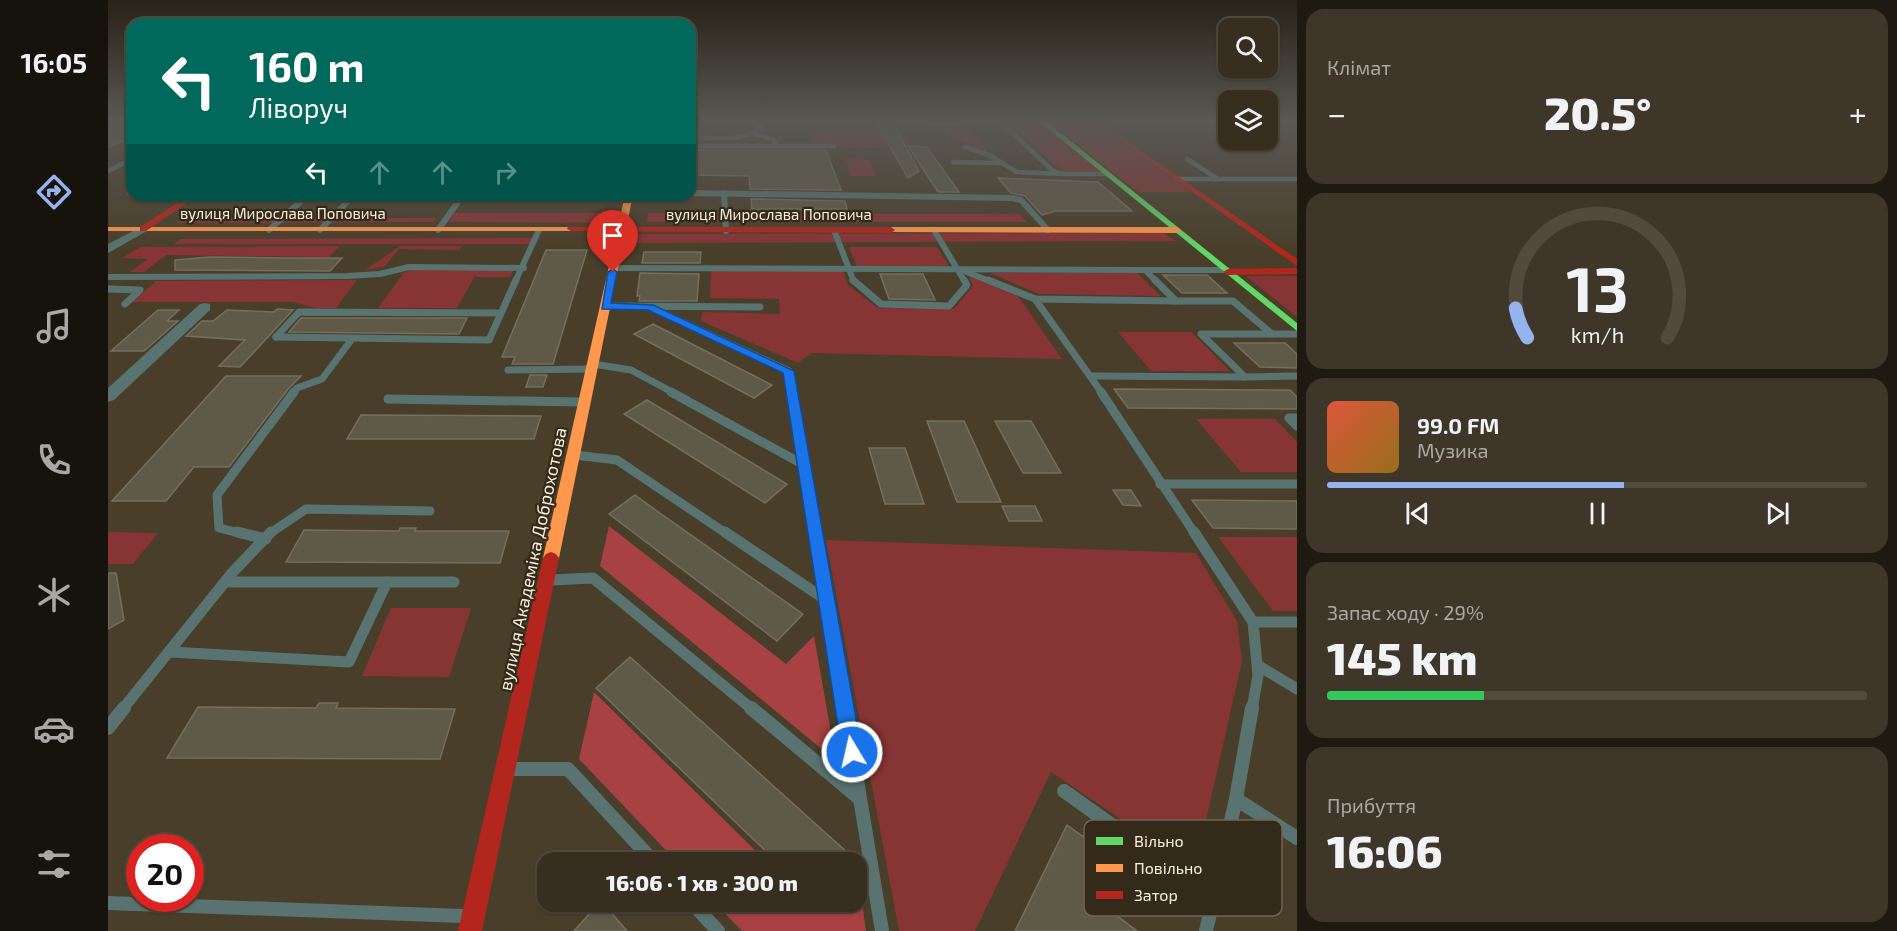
<!DOCTYPE html>
<html lang="uk">
<head>
<meta charset="utf-8">
<style>
	body { margin:0; font-family:"Exo 2",sans-serif; background:#3e3628; color:#f1f3f6; height:100vh; display:flex; flex-direction:column; font-size:22px; white-space:nowrap }
	* { box-sizing:border-box; margin:0 }
	p { font-size:20px; color:#aaa8a4 }
	.icon { flex:none; width:33px; height:33px; fill:none; stroke:currentColor; stroke-width:2; stroke-linecap:round; stroke-linejoin:round }
	.map { position:relative; flex:1; overflow:hidden }
	.drawer { display:flex; flex-direction:column; gap:9px; padding:9px; background:#1e1911; width:600px }
	.drawer>* { flex:none }
	.banner { position:absolute; left:18px; top:18px; width:570px; height:183px; border-radius:18px; box-shadow:0 2px 4px #0004,0 0 0 2px #514a3d; background:#00695c; color:#fff; overflow:hidden }
	.fabs { position:absolute; left:1110px; top:18px; display:grid; gap:12px }
	.fabs a { display:grid; place-items:center; width:60px; height:60px; border-radius:12px; background:#372e1f; box-shadow:0 2px 4px #0004,0 0 0 2px #514a3d; font-size:30px }
	.speed { position:absolute; left:18px; top:834px; display:flex; gap:12px; font-size:30px; font-weight:700; text-align:center }
	.speed>* { display:grid; place-content:center; width:78px; height:78px; border-radius:50%; background:#372e1f; box-shadow:0 2px 4px #0004,0 0 0 2px #514a3d; line-height:1 }
	.speed .limit { border:9px solid #d22; background:#fff; color:#111 }
	.pin { position:absolute; display:grid; place-items:center; width:51px; height:51px; color:#fff; margin:-62px -26px; border-radius:50% 50% 50% 0; rotate:-45deg; box-shadow:0 0 6px #0007 }
	.pin .icon { rotate:45deg }
	.me { position:absolute; width:66px; margin:-33px; rotate:351deg; stroke-linejoin:round; filter:drop-shadow(0 0 4px #0008) }
	.turn { display:flex; align-items:center; gap:21px; height:126px; padding:0 24px; font-size:27px }
	.turn .icon { width:78px; height:78px; stroke-width:2.5 }
	.turn b { display:block; font-size:42px; line-height:51px }
	.lanes { display:flex; align-items:center; height:57px; padding:0 24px; background:#0003; justify-content:center; gap:30px; direction:ltr }
	.lanes .off { opacity:.35 }
	.big { font-size:45px; font-weight:800; line-height:1.1 }
	.drawer .tile { flex:1; display:flex; flex-direction:column; justify-content:center; gap:9px; min-width:0; padding:0 21px; border-radius:18px; background:#3e3628 }
	.drawer .dial { align-items:center; gap:0 }
	.dial svg { height:156px; overflow:visible; fill:none; stroke:#514a3d; stroke-width:7; stroke-linecap:round; text-anchor:middle }
	.dial text { fill:#f1f3f6; stroke:none }
	.song { display:flex; align-items:center; gap:18px }
	.cover { width:72px; height:72px; border-radius:9px; background:linear-gradient(135deg,hsl(10 70% 55%),hsl(40 70% 35%)) }
	.played { height:6px; border-radius:3px; background:linear-gradient(90deg,#95b2f1 55%,#514a3d 55%) }
	.keys { display:flex; justify-content:space-around; direction:ltr }
	.heat { display:flex; justify-content:space-between; align-items:center; font-size:33px; direction:ltr }
	.charge { height:9px; border-radius:4px; background:linear-gradient(90deg,#34c759 29%,#514a3d 0) }
	.trip { position:absolute; left:429px; top:852px; width:330px; height:60px; border-radius:18px; background:#372e1f; box-shadow:0 2px 4px #0004,0 0 0 2px #514a3d; font-weight:800; line-height:60px; text-align:center }
	main { display:flex; flex:1; min-height:0 }
	.tabs { display:flex; flex-direction:column; width:108px; justify-content:space-around; align-items:center; background:#16120c; color:#aaa8a4 }
	.tabs .icon { width:42px; height:42px }
	.tabs .selected { color:#95b2f1 }
	.tabs b { font-size:27px; color:#f1f3f6 }
	.map>svg:first-child { display:block }
	.green { fill:#873435 }
	.forest { fill:#a74143 }
	.building { fill:#5f5947; stroke:#756f5d; stroke-width:1.5 }
	.lines { fill:none; stroke-linecap:round; stroke-linejoin:round }
	.lane-far5 { stroke:#597470; stroke-width:4.5 }
	.lane-far4 { stroke:#597470; stroke-width:6 }
	.lane-far3 { stroke:#597470; stroke-width:7 }
	.lane-far2 { stroke:#597470; stroke-width:9 }
	.lane-far1 { stroke:#597470; stroke-width:11 }
	.lane { stroke:#597470; stroke-width:14 }
	.street { fill:#597470; fill-rule:evenodd }
	.fast { fill:#63d668; fill-rule:evenodd }
	.slow { fill:#ff974d; fill-rule:evenodd }
	.jam { fill:#b3261e; fill-rule:evenodd }
	.route { fill:#1a73e8; stroke:#114b97; stroke-width:1.5 }
	.labels { text-anchor:middle; dominant-baseline:central; stroke-width:4.5; stroke-linejoin:round; paint-order:stroke }
	.far-street-label { font-size:15px; fill:#fcefdb; stroke:#332a1a }
	.street-label { font-size:18px; fill:#fcefdb; stroke:#332a1a }
	.key { fill:#332a1a; stroke:#6f6554; stroke-width:1.5 }
	.key-label { font-size:16px; fill:#fcefdb }
</style>
</head>
<body>
<main>
<nav class="tabs">
<b>16:05</b>
<svg class="icon selected" aria-label="directions" viewBox="0 0 24 24"><path d="M12 3l9 9-9 9-9-9zM9 14v-3h6M13 9l2 2-2 2"/></svg>
<svg class="icon" aria-label="music" viewBox="0 0 24 24"><path d="M9 18V5l10-2v13"/><circle cx="6" cy="18" r="3"/><circle cx="16" cy="16" r="3"/></svg>
<svg class="icon" aria-label="phone" viewBox="0 0 24 24"><path d="M5 4h4l2 5-3 2q2 4 5 5l2-3 5 2v4C11 20 4 13 5 4z"/></svg>
<svg class="icon" aria-label="climate" viewBox="0 0 24 24"><path d="M12 3v18M4 7l16 10M4 17L20 7"/></svg>
<svg class="icon" aria-label="car" viewBox="0 0 24 24"><path d="M5 17H2v-5l4-1 3-4h7l3 4 3 1v5h-3M9 17h6M6 11h13"/><circle cx="7" cy="17" r="2"/><circle cx="17" cy="17" r="2"/></svg>
<svg class="icon" aria-label="filters" viewBox="0 0 24 24"><path d="M4 7h16M4 17h16"/><circle cx="9" cy="7" r="2"/><circle cx="15" cy="17" r="2"/></svg>
</nav>
<div class="map">
<svg width="1189" height="931" viewBox="0 0 1189 931">
	<rect width="100%" height="100%" fill="#493e29"/>
	<g class="green">
		<polygon points="900,122 932,122 993,172 955,172"/>
		<polygon points="941,122 984,122 1083,192 1030,192"/>
		<path d="M815,124C854,125 856,121 881,153Z"/>
		<path d="M716,131L789,133L800,137L804,141C790,151 717,149 703,140L705,134Z"/>
		<polygon points="737,159 760,160 768,176 743,176"/>
		<polygon points="346,213 509,213 507,223 340,222"/>
		<polygon points="540,213 911,214 919,222 539,222"/>
		<polygon points="71,218 329,218 325,222 70,223"/>
		<polygon points="1055,233 1068,241 529,243 530,234"/>
		<polygon points="425,238 422,244 66,244 72,239"/>
		<polygon points="232,246 221,257 58,255 36,272 22,272 40,259 14,258 32,247"/>
		<polygon points="292,246 354,246 351,250 291,249 277,266 256,271"/>
		<polygon points="741,247 829,247 841,266 749,267"/>
		<polygon points="307,269 406,269 402,277 368,277 368,274 349,308 270,308 295,274 291,274"/>
		<polygon points="603,270 735,271 740,285 770,308 846,309 865,286 861,276 910,296 954,359 703,353 690,363 593,321 594,312 672,314 671,299 602,298"/>
		<polygon points="882,273 1029,273 1053,296 931,294"/>
		<polygon points="1138,276 1189,276 1189,317"/>
		<polygon points="249,280 228,308 207,308 185,302 24,302 48,281"/>
		<polygon points="1010,332 1083,332 1122,371 1043,371"/>
		<polygon points="1088,419 1167,419 1189,442 1189,472 1133,472"/>
		<polygon points="0,532 50,533 25,564 0,564"/>
		<polygon points="1110,537 1189,537 1189,611 1165,611"/>
		<polygon points="718,540 1088,553 1129,621 1134,661 1087,869 943,772 867,931 791,931"/>
		<polygon points="283,608 363,608 341,677 254,676"/>
	</g>
	<g class="forest">
		<polygon points="501,526 678,664 706,636 728,761 492,566"/>
		<polygon points="486,692 659,862 569,862 471,759"/>
		<polygon points="749,867 758,931 634,931 606,902 699,902 710,913 718,902 748,902"/>
	</g>
	<g class="building">
		<polygon points="17,122 24,122 24,138 0,147 0,131"/>
		<polygon points="768,123 785,123 811,171 800,178"/>
		<polygon points="800,146 819,147 851,192 830,192"/>
		<polygon points="582,150 718,150 733,190 642,189 641,176 582,175"/>
		<polygon points="890,178 990,182 1024,211 948,211 934,215 917,196 903,193"/>
		<polygon points="643,199 737,201 739,209 644,209"/>
		<polygon points="438,250 479,250 445,364 404,364 407,357 394,357"/>
		<polygon points="536,252 593,252 592,263 534,263"/>
		<polygon points="102,257 177,258 234,258 222,271 67,270 67,260"/>
		<polygon points="532,273 591,274 589,301 531,301 532,296 529,296"/>
		<polygon points="772,274 815,274 827,300 781,299"/>
		<polygon points="1055,275 1099,275 1119,293 1074,293"/>
		<polygon points="169,309 185,310 132,367 111,366 137,340 78,336 94,321 105,321 119,310 166,312"/>
		<polygon points="50,310 71,310 59,321 70,321 36,351 3,351"/>
		<polygon points="193,318 359,318 351,334 181,332"/>
		<polygon points="545,324 617,361 664,385 646,398 526,334"/>
		<polygon points="1126,343 1177,343 1189,354 1189,368 1152,367"/>
		<polygon points="422,375 439,375 435,387 418,387"/>
		<polygon points="118,376 193,376 181,388 121,467 86,467 58,501 4,501"/>
		<polygon points="1006,389 1182,390 1189,397 1189,409 1020,408"/>
		<polygon points="539,400 679,484 657,503 516,414"/>
		<polygon points="253,415 433,416 426,439 239,439"/>
		<polygon points="819,421 856,421 893,502 849,502"/>
		<polygon points="887,421 923,421 953,473 915,473"/>
		<polygon points="761,448 797,448 816,504 777,504"/>
		<polygon points="1005,490 1023,490 1033,506 1015,505"/>
		<polygon points="527,495 549,511 695,614 669,641 501,514"/>
		<polygon points="1084,500 1189,501 1189,529 1105,528"/>
		<polygon points="894,506 927,506 934,521 901,521"/>
		<polygon points="292,528 308,528 307,531 401,531 392,563 178,562 196,530 291,531"/>
		<polygon points="0,573 8,573 16,620 0,629"/>
		<polygon points="522,657 740,853 733,862 669,862 488,688"/>
		<polygon points="211,703 230,703 228,708 347,709 332,759 59,758 90,707 208,708"/>
		<polygon points="959,825 1022,870 1004,912 1029,931 907,931"/>
		<polygon points="492,902 494,902 519,931 466,931"/>
	</g>
	<g class="lines">
		<g class="lane-far5">
			<polyline points="804,122 853,123"/>
			<polyline points="893,122 944,170 954,174 1000,174"/>
			<polyline points="1160,130 1164,133"/>
			<polyline points="647,134 665,139 668,146"/>
			<path d="M582,137C607,138 634,143 654,126L640,122"/>
			<polyline points="582,146 726,146"/>
			<polyline points="857,147 881,155 909,172 952,174"/>
			<polyline points="1079,159 1110,179"/>
			<polyline points="845,162 894,163"/>
			<polyline points="0,171 24,159"/>
			<polyline points="1069,179 1189,179"/>
			<polyline points="21,193 24,191"/>
			<polyline points="582,193 596,193"/>
		</g>
		<g class="lane-far4">
			<polyline points="21,193 23,192"/>
			<polyline points="582,193 904,198 913,200 940,230"/>
			<polyline points="616,193 618,231"/>
			<polyline points="336,195 354,195"/>
			<polyline points="375,197 521,197"/>
			<polyline points="161,230 200,195"/>
			<polyline points="212,230 246,195"/>
			<polyline points="330,230 355,195"/>
			<polyline points="726,230 746,282"/>
			<polyline points="826,230 857,282"/>
			<polyline points="505,268 1037,270"/>
			<polyline points="856,271 884,282"/>
			<polyline points="0,277 239,276 272,274 301,267 416,268"/>
			<polyline points="407,282 431,230"/>
			<polyline points="1049,282 1037,270 1118,270"/>
		</g>
		<g class="lane-far3">
			<polyline points="745,280 773,304 841,306 859,285 856,280"/>
			<polyline points="880,280 927,299 1068,301"/>
			<polyline points="1047,280 1068,301 1125,301 1164,334"/>
			<polyline points="0,289 32,290 17,304"/>
			<polyline points="927,299 994,393"/>
			<polyline points="497,306 652,307"/>
			<polyline points="542,307 681,371 685,393"/>
			<polyline points="1189,334 1093,334 1137,377 1189,376"/>
			<polyline points="168,337 381,340 408,280"/>
			<polyline points="168,337 191,312 393,313"/>
			<polyline points="485,364 523,370 566,393"/>
			<polyline points="400,370 484,369"/>
			<polyline points="983,376 1137,377"/>
			<polyline points="185,393 189,388 214,379 244,339"/>
		</g>
		<g class="lane-far2">
			<polyline points="563,392 696,465"/>
			<polyline points="684,392 708,534"/>
			<polyline points="993,392 1087,534"/>
			<polyline points="280,399 475,402"/>
			<polyline points="1189,418 1181,418 1189,426"/>
			<polyline points="467,455 509,460 619,534"/>
			<polyline points="1052,484 1189,484"/>
			<polyline points="135,534 111,528 109,495 186,392"/>
			<polyline points="161,534 198,509 322,511"/>
		</g>
		<g class="lane-far1">
			<polyline points="129,532 158,539"/>
			<polyline points="617,532 718,600"/>
			<polyline points="708,532 737,710"/>
			<polyline points="1086,532 1145,622 1150,675 1144,710"/>
			<polyline points="443,580 485,578 645,710"/>
			<polyline points="118,582 346,582"/>
			<polyline points="1145,622 1189,622"/>
			<polyline points="62,652 241,662 279,582"/>
			<polyline points="1151,666 1189,689"/>
			<polyline points="14,710 124,573 163,532"/>
		</g>
		<g class="lane">
			<polyline points="643,708 751,798"/>
			<polyline points="737,708 774,931"/>
			<polyline points="0,728 16,708"/>
			<polyline points="403,769 460,769 546,862"/>
			<polyline points="956,791 1106,898"/>
			<polyline points="1128,799 1189,838"/>
			<polyline points="583,902 610,931"/>
			<polyline points="0,903 354,916"/>
			<polyline points="1098,931 1128,799 1144,708"/>
		</g>
		<g class="street">
			<polygon points="35,226 41,229 39,231 0,253 0,244"/>
			<polygon points="97,303 102,304 102,310 6,400 0,402 0,388 92,304"/>
		</g>
		<polygon class="fast" points="932,122 939,122 1189,323 1189,331"/>
		<g class="slow">
			<polygon points="517,195 525,195 451,558 448,562 443,564 438,562 435,558"/>
			<polygon points="0,227 463,227 467,229 463,231 0,231"/>
			<polygon points="783,227 1069,227 1073,230 1069,233 780,232 779,230"/>
		</g>
		<g class="jam">
			<polygon points="985,122 992,122 1189,259 1189,266"/>
			<polygon points="82,195 91,195 38,231 32,231 32,227"/>
			<polygon points="460,227 783,227 787,230 783,233 463,231 459,229"/>
			<polygon points="1189,268 1189,274 1120,275 1115,272 1120,269"/>
			<polygon points="443,552 448,554 451,558 374,931 350,931 435,558 438,554"/>
		</g>
	</g>
	<linearGradient id="sky" x2="0" y2="1"><stop stop-color="#282217"/><stop offset="0.48" stop-color="#595854"/><stop offset="1" stop-color="#595854" stop-opacity="0"/></linearGradient>
	<rect width="1189" height="252" fill="url(#sky)"/>
	<polygon class="route" points="505,269 509,272 503,303 545,305 686,371 754,752 751,759 744,762 736,759 734,752 675,373 540,310 494,309 500,272"/>
	<g class="labels">
		<g class="far-street-label">
			<text x="175" y="213">вулиця Мирослава Поповича</text>
			<text x="661" y="214">вулиця Мирослава Поповича</text>
		</g>
		<g class="street-label">
			<text transform="translate(424 559) rotate(-78)">вулиця Академіка Доброхотова</text>
		</g>
	</g>
	<rect x="976" y="820" width="198" height="96" rx="9" class="key"/>
	<rect x="988" y="837" width="27" height="8" fill="#63d668"/>
	<rect x="988" y="864" width="27" height="8" fill="#ff974d"/>
	<rect x="988" y="891" width="27" height="8" fill="#b3261e"/>
	<g class="key-label">
		<text x="1026" y="847">Вільно</text>
		<text x="1026" y="874">Повільно</text>
		<text x="1026" y="901">Затор</text>
	</g>
</svg>
<div class="fabs">
<a><svg class="icon" aria-label="search" viewBox="0 0 24 24"><circle cx="10" cy="10" r="6"/><path d="M15 15l6 6"/></svg></a>
<a><svg class="icon" aria-label="layers" viewBox="0 0 24 24"><path d="M12 4l9 5-9 5-9-5zM3 14l9 5 9-5"/></svg></a>
</div>
<div class="speed"><div class="limit">20</div></div>
<div class="pin" style="left:505px;top:272px;background:#d93025"><svg class="icon" aria-label="arrive" viewBox="0 0 24 24"><path d="M6 21V4h12l-3 4 3 4H6"/></svg></div>
<svg class="me" style="left:744px;top:752px" viewBox="-20 -20 40 40"><circle r="17" fill="#1a73e8" stroke="#fff" stroke-width="3"/><path d="M0-11L8 9 0 5-8 9z" fill="#fff"/></svg>
<div class="trip">16:06 · 1 хв · 300 m</div>
<div class="banner">
<div class="turn"><svg class="icon" aria-label="left" viewBox="0 0 24 24"><path d="M17 20v-9H6M10 6l-5 5 5 5"/></svg><div><b>160 m</b>Ліворуч</div></div>
<div class="lanes"><svg class="icon" aria-label="left" viewBox="0 0 24 24"><path d="M17 20v-9H6M10 6l-5 5 5 5"/></svg><svg class="icon off" aria-label="ahead" viewBox="0 0 24 24"><path d="M12 20V5M6 11l6-6 6 6"/></svg><svg class="icon off" aria-label="ahead" viewBox="0 0 24 24"><path d="M12 20V5M6 11l6-6 6 6"/></svg><svg class="icon off" aria-label="right" viewBox="0 0 24 24"><path d="M7 20v-9h11M14 6l5 5-5 5"/></svg></div>
</div>
</div>
<section class="drawer">
<div class="tile"><p>Клімат</p>
<div class="heat"><a>−</a><b class="big">20.5°</b><a>+</a></div>
</div>
<div class="tile dial"><svg viewBox="0 0 100 80">
<path d="M14 69A42 42 0 1 1 86 69"/>
<path d="M14 69A42 42 0 0 1 8 54" stroke="#95b2f1"/>
<text x="50" y="56" font-size="32" font-weight="700">13</text>
<text x="50" y="72" font-size="11">km/h</text>
</svg></div>
<div class="tile">
<div class="song"><i class="cover"></i><div><b>99.0 FM</b><p>Музика</p></div></div>
<div class="played"></div>
<div class="keys"><svg class="icon" aria-label="previous" viewBox="0 0 24 24"><path d="M18 5L8 12l10 7zM5 5v14"/></svg><svg class="icon" aria-label="pause" viewBox="0 0 24 24"><path d="M8 5v14M16 5v14"/></svg><svg class="icon" aria-label="next" viewBox="0 0 24 24"><path d="M6 5l10 7-10 7zM19 5v14"/></svg></div>
</div>
<div class="tile"><p>Запас ходу · 29%</p><b class="big">145 km</b><div class="charge"></div></div>
<div class="tile"><p>Прибуття</p><b class="big">16:06</b></div>
</section>
</main>
</body>
</html>
